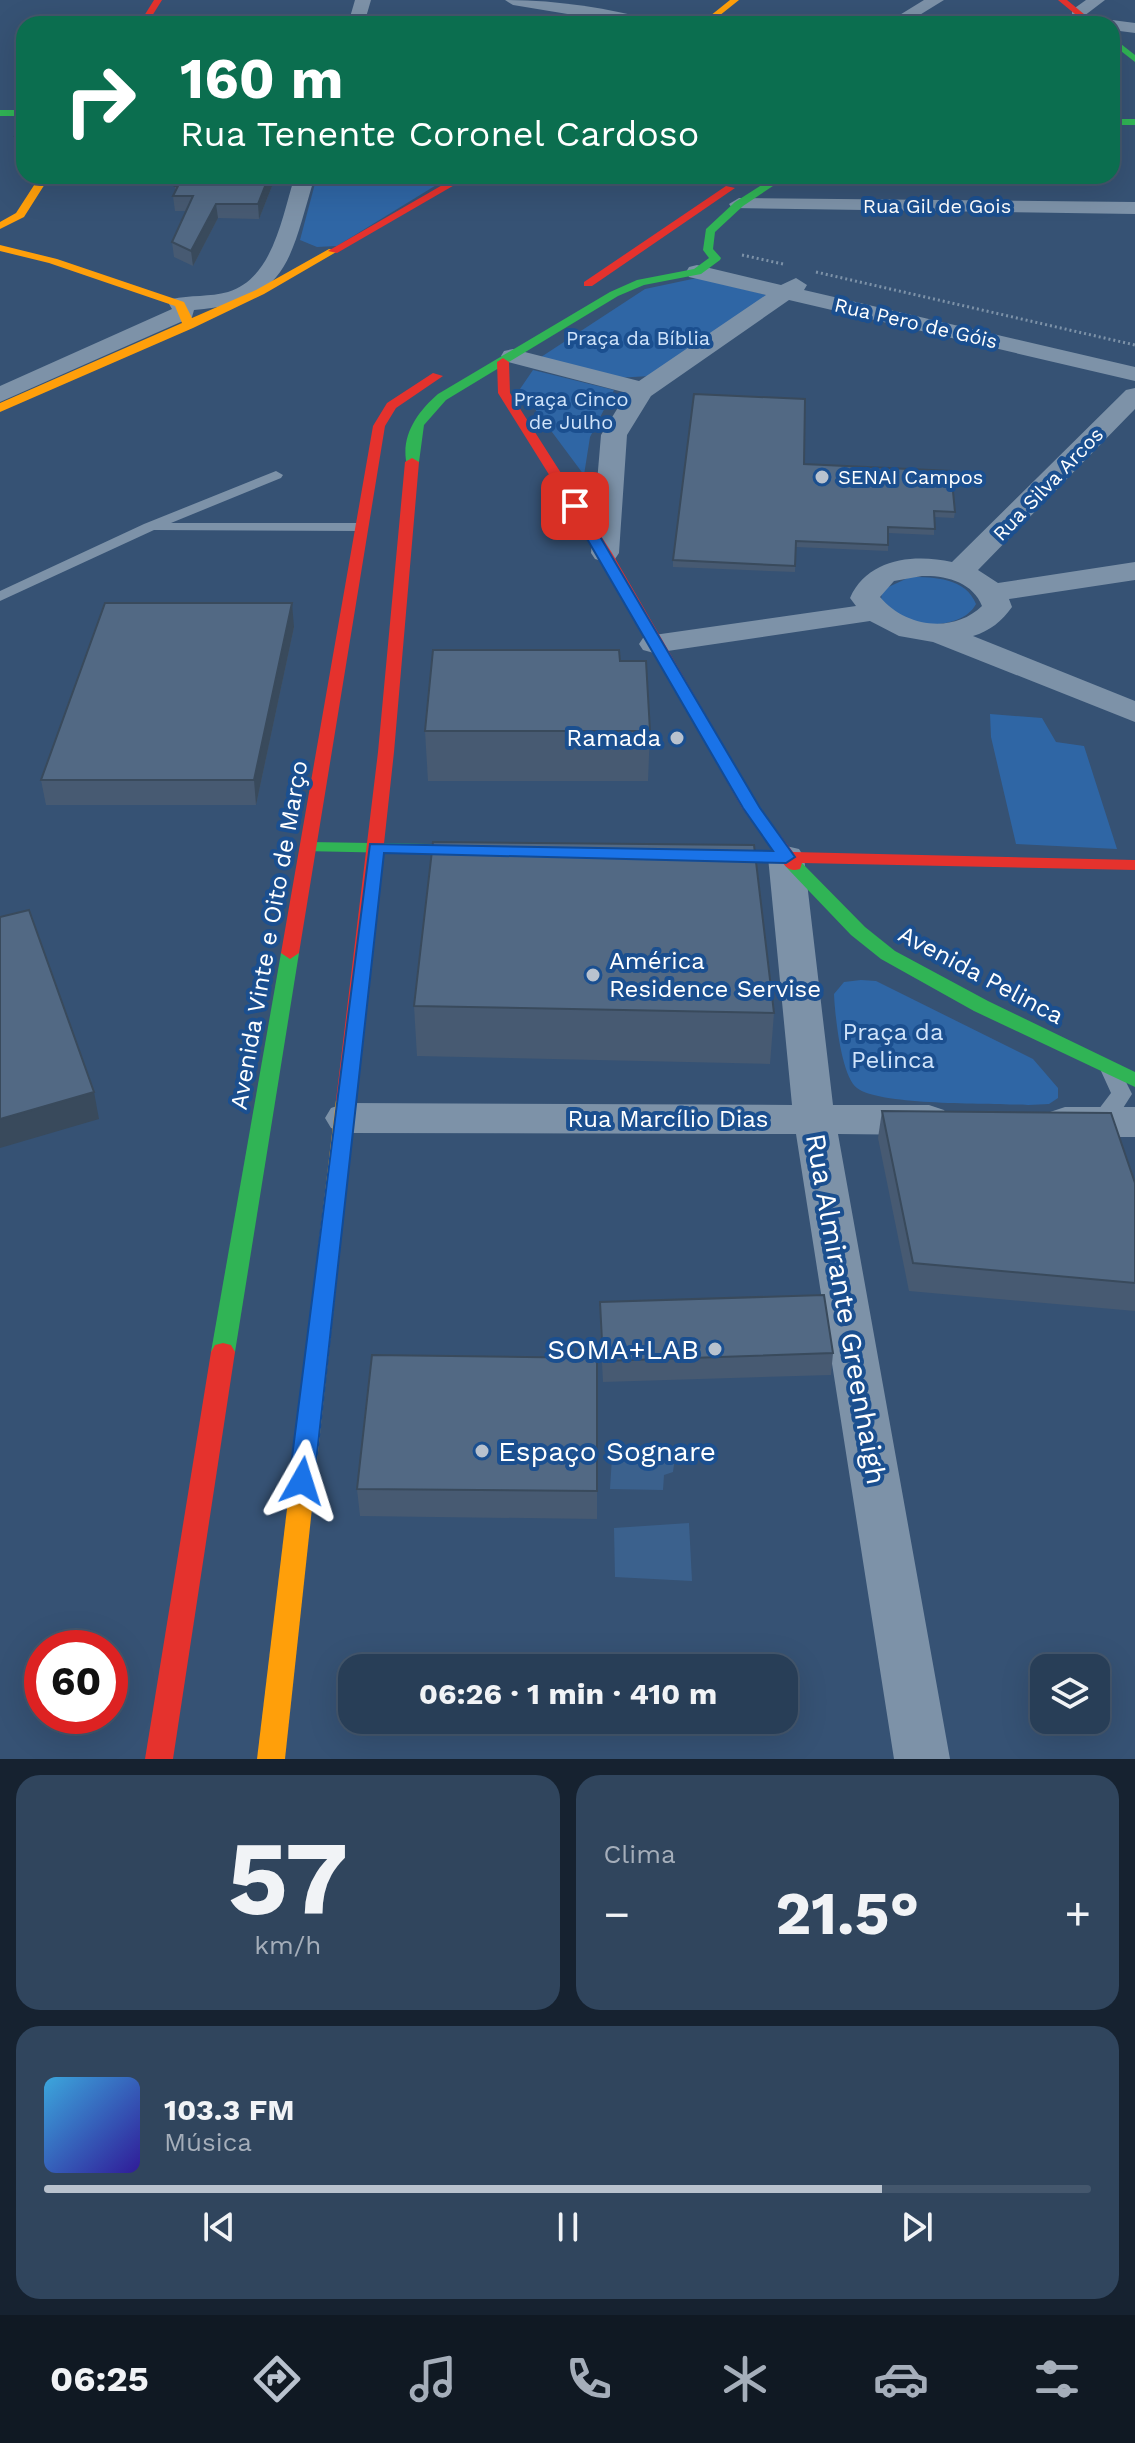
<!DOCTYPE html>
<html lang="pt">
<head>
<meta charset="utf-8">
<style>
	body { margin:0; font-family:"Work Sans",sans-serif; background:#30455d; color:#f1f3f6; height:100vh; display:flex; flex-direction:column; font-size:30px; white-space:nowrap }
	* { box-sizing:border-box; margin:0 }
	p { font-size:26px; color:#a5aeba }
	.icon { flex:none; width:44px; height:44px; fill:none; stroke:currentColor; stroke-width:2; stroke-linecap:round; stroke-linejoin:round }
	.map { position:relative; height:1759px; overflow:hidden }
	.drawer { display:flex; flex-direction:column; gap:16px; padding:16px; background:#162230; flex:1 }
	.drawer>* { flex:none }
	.hud { position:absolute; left:16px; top:16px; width:1104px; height:168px; border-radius:24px; box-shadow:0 8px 32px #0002,0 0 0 2px #44576d; background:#0b6e4f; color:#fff; overflow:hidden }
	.buttons { position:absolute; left:1030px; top:1654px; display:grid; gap:16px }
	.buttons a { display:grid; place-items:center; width:80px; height:80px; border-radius:16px; background:#283e57; box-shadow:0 8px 32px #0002,0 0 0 2px #44576d; font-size:40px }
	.speed { position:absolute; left:24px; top:1630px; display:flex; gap:16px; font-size:40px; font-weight:700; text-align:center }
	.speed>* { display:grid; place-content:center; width:104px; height:104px; border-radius:50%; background:#283e57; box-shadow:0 8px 32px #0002,0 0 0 2px #44576d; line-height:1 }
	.speed .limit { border:12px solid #d22; background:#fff; color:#111 }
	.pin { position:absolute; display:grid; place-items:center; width:68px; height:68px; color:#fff; margin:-34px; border-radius:16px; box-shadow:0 4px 12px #0006 }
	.me { position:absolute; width:88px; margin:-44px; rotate:6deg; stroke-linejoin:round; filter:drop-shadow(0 0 6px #0008) }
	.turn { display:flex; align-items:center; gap:28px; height:168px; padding:0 32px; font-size:36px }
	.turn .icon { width:104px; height:104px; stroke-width:2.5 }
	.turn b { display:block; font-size:56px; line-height:68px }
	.big { font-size:60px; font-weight:700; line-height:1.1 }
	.drawer .tile { flex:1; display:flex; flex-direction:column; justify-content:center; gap:12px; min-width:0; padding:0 28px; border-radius:24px; background:#30455d }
	.drawer .dial { align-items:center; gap:0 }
	.dial b { font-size:104px; line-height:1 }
	.song { display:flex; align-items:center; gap:24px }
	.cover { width:96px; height:96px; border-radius:12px; background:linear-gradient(135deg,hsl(200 70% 55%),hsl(250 70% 35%)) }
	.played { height:8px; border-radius:4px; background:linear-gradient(90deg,#b9c2ce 80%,#44576d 80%) }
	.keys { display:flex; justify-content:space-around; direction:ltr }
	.heat { display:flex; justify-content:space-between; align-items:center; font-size:44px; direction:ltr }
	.drawer .tiles { flex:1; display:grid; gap:16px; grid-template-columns:1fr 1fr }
	.tile:last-child { grid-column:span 2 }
	.trip { position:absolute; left:338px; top:1654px; width:460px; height:80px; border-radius:24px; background:#283e57; box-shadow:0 8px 32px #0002,0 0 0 2px #44576d; font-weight:700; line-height:80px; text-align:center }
	.menu { display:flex; height:128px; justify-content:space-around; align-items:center; background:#101923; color:#a5aeba }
	.menu .icon { width:56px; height:56px }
	.menu .current { color:#b9c2ce }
	.menu b { font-size:36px; color:#f1f3f6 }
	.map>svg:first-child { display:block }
	.green { fill:#2f66a5 }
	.water { fill:#3b618d }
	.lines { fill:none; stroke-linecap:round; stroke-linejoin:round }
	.path { stroke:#7d92a8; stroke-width:3; stroke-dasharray:2 3; stroke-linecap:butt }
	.lane { fill:#7d92a8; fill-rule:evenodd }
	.street { fill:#7d92a8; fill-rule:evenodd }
	.fast { fill:#30b455; fill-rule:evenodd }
	.slow { fill:#ff9f0a; fill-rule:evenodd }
	.jam { fill:#e5322d; fill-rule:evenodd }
	.wall { fill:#475a72 }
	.shaded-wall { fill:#394a5c }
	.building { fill:#526984; stroke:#394a5c; stroke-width:2 }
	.route { fill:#1a73e8; stroke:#114b97; stroke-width:2 }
	.poi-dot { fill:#b9c2ce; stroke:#1b4f8f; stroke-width:3 }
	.labels { text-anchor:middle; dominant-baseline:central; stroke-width:8; stroke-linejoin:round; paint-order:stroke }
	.far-street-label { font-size:20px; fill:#fff; stroke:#1b4f8f }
	.far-park-label { font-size:20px; fill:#cfe3fa; stroke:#1b4f8f }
	.far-poi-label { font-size:20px; fill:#fff; stroke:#1b4f8f; text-anchor:start }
	.poi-label { font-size:24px; fill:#fff; stroke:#1b4f8f; text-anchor:end }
	.street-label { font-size:24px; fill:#fff; stroke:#1b4f8f }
	.park-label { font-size:24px; fill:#cfe3fa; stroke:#1b4f8f }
	.near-street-label { font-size:28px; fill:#fff; stroke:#1b4f8f }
	.near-poi-label { font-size:28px; fill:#fff; stroke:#1b4f8f; text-anchor:end }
</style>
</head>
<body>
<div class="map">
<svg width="1135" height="1759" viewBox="0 0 1135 1759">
	<rect width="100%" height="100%" fill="#365274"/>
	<g class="green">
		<polygon points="317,176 451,176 337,246 317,247 300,240"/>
		<polygon points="697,278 771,296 650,376 616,378 538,359 645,289"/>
		<polygon points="533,370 614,390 590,437 584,475 520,389"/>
		<path d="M910,577C934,577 966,578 976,604C964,627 922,629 901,617C894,613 887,606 881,601L882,590Z"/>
		<polygon points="990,714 1042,718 1056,742 1084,746 1117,849 1016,844 991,737"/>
		<path d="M861,980L876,981L1033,1059L1058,1088V1098L1049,1104L1028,1105C994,1103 880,1106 857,1088C841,1076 835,1015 834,994L844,982Z"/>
	</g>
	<g class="water">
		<polygon points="637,1455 675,1457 673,1472 664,1475 663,1490 610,1489 612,1457"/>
		<polygon points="689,1523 692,1581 615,1577 614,1528"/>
	</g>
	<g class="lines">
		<g class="path">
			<polyline points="742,255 783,264"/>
			<polyline points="816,272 1135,345"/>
		</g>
		<g class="lane">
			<polygon points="276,471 283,475 281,478 171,523 360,523 367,527 360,531 154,530 0,601 0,591 144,524"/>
			<path d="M1111,1064L1118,1066L1132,1094C1123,1108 1110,1133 1092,1127L1089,1122L1111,1093L1101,1071L1104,1066Z"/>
		</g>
		<g class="street">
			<polygon points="355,0 371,0 364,24 348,24"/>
			<path d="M505,0C557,0 607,8 658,21L660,24H628L513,5Z"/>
			<polygon points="924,0 944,0 905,24 885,24"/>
			<polygon points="1086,0 1105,0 1084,16 1072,16 1072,10"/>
			<polygon points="1112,20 1135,23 1135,33 1112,30 1112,24 1104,24"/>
			<path d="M295,176H315C290,256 291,302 194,310L192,317L0,402V386L172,309L169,304L172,299C190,295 210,297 228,292C274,278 282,215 295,176Z"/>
			<polygon points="739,198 1135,202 1135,214 732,208 729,204"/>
			<polygon points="697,265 781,285 796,278 807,285 804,290 1135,367 1135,381 789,300 651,396 627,435 619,553 615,559 605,562 595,559 591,553 601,435 627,393 504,361 501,356 504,351 513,349 639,381 766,295 689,277 686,272 689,267"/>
			<path d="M1135,388V409L978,570L998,583L1135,562V580L1009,599L1012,607C1002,621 990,631 973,636L1135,701V722L933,642L899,636L870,621L654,653L643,650L639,644L643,638L654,635L856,606L850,598C868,558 914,554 952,562L1126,390ZM922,576C945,575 973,582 982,606C953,634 905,627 880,597L894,581Z"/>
			<polygon points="786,846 799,849 804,857 833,1105 929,1105 944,1110 950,1120 944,1130 929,1135 838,1134 950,1759 894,1759 796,1134 346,1133 331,1128 325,1118 331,1108 346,1103 792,1105 768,857 773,849"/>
			<polygon points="1065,1107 1135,1107 1135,1137 1065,1137 1050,1132 1044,1122 1050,1112"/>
		</g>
		<g class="fast">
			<polygon points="1112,37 1135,55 1135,62 1112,44"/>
			<rect x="0" y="110" width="24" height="6"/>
			<rect x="1112" y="119" width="23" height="6"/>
			<path d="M776,176H788L743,206L715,232L713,249L721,258L720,260L701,274L644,285L618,296L446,400L424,425L419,462L412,466L407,465C400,437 417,412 438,394L610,292L637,280L694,269L709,258L703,250L706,229L735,202Z"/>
			<polygon points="309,842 493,845 502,850 493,855 303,851 300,847"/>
			<polygon points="794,860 800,861 865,927 895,951 988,1001 1135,1072 1135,1087 974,1011 881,959 851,935 788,869 785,865 788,861"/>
			<polygon points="290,947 299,953 235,1352 231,1359 223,1361 215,1359 211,1352 281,953"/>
		</g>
		<g class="slow">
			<polygon points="730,0 739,0 709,24 700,24"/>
			<polygon points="40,176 50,176 24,217 0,229 0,222 16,213"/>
			<polygon points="0,245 57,259 184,302 192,318 256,290 329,249 338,251 264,294 193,328 0,412 0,403 182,323 175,306 49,263 0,251"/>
			<polygon points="346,1093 353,1095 356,1100 285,1759 257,1759 336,1100 339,1095"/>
		</g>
		<g class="jam">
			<polygon points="154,0 162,0 147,24 139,24"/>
			<polygon points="1058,0 1067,0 1096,24 1087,24"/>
			<polygon points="458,176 470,176 337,253 328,251"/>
			<polygon points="726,186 735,188 592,286 584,286 584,282"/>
			<path d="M503,358L509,362L510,393L612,553L759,807L793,852L1135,860V870L802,863L800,869C792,871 788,870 783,863L764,861L761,857L764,853L775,852L742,808L598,553L498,393L497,362Z"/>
			<polygon points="433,373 443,376 396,408 385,426 299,953 290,959 281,953 373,426 387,403"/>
			<polygon points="412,458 419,462 394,752 356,1100 353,1105 339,1105 336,1100 378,752 405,462"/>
			<polygon points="223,1343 231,1345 235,1352 173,1759 145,1759 211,1352 215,1345"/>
		</g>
	</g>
	<g class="wall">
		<polygon points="24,124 24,146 16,146 15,136"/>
		<polygon points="180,176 276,176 259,219 218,218 193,266 174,257 172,242 187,211 175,211 173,196 175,192 175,186"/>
		<polygon points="804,464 955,512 954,518 934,517 934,535 888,533 888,551 796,547 795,572 673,567 673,560"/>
		<polygon points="294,627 256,805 46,805 41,780"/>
		<polygon points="620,661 650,731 648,781 428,781 425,731"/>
		<polygon points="414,1006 774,1013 770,1064 417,1056"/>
		<polygon points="882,1111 1135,1183 1135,1311 909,1291 878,1138"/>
		<polygon points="600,1302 833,1353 831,1375 603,1382 600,1324"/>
		<polygon points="597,1358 597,1519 360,1516 357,1489"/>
	</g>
	<g class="shaded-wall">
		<polygon points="269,176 276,176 259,219 258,204"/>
		<polygon points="216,204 218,218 193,266 191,251"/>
		<polygon points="292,603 294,627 256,805 254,780"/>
		<polygon points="94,1092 99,1119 0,1148 0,1119"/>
	</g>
	<g class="building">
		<polygon points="24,124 24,137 15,136"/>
		<polygon points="180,176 269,176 258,204 216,204 191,251 172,242 193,196 173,196 178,186 175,186"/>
		<polygon points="694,394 805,399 804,464 951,471 955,512 934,511 935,529 888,527 888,545 796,541 795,566 673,560"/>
		<polygon points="105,603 292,603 254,780 41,780"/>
		<polygon points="433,650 619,650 620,661 646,661 650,731 425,731"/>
		<polygon points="433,842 754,845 774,1013 414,1006"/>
		<polygon points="29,910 94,1092 0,1119 0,917"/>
		<polygon points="882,1111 1111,1113 1135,1183 1135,1283 913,1263"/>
		<polygon points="824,1295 833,1353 603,1361 600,1302"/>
		<polygon points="372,1355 597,1358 597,1491 357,1489"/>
	</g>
	<polygon class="route" points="575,502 582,506 760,808 795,857 786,863 384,853 314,1481 311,1488 302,1491 293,1488 289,1481 370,844 773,851 743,808 568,506"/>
	<g class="poi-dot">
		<circle cx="822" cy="477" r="8"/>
		<circle cx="677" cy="738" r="8"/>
		<circle cx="593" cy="975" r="8"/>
		<circle cx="715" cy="1349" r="8"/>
		<circle cx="482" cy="1451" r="8"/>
	</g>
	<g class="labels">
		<g class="far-street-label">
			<text x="937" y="206">Rua Gil de Gois</text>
			<text transform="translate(916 323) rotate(13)">Rua Pero de Góis</text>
			<text transform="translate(1048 484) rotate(-46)">Rua Silva Arcos</text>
		</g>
		<g class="far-park-label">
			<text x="638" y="338">Praça da Bíblia</text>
			<text x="571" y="399">Praça Cinco<tspan x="571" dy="23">de Julho</tspan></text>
		</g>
		<g class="far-poi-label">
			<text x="838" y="477">SENAI Campos</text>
		</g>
		<g class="poi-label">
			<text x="661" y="738">Ramada</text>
			<text x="609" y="961" text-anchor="start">América<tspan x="609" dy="28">Residence Servise</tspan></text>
		</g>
		<g class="street-label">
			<text transform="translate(269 935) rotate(-80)">Avenida Vinte e Oito de Março</text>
			<text transform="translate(981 975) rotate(28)">Avenida Pelinca</text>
			<text x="668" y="1119">Rua Marcílio Dias</text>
		</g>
		<g class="park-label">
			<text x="893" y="1032">Praça da<tspan x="893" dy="28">Pelinca</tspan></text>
		</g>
		<g class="near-street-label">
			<text transform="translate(846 1309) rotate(80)">Rua Almirante Greenhaigh</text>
		</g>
		<g class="near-poi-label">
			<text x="699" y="1349">SOMA+LAB</text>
			<text x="498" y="1451" text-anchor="start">Espaço Sognare</text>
		</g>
	</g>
</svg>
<div class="buttons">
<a><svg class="icon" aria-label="layers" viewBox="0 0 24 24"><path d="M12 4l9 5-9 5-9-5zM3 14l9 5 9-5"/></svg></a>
</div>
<div class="speed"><div class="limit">60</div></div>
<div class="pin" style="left:575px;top:506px;background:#d93025"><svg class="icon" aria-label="arrive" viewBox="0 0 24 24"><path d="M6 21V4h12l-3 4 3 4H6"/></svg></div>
<svg class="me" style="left:302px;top:1481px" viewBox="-20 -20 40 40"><path d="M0-17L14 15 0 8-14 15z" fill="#1a73e8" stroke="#fff" stroke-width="4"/></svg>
<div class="trip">06:26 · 1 min · 410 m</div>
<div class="hud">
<div class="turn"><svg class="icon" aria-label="right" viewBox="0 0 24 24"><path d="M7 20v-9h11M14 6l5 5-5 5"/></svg><div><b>160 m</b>Rua Tenente Coronel Cardoso</div></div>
</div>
</div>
<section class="drawer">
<div class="tiles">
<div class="tile dial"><b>57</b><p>km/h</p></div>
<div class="tile"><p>Clima</p>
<div class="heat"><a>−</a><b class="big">21.5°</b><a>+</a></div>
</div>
<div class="tile">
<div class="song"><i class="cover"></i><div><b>103.3 FM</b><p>Música</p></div></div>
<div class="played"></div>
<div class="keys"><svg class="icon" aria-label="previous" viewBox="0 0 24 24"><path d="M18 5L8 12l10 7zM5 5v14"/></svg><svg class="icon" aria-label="pause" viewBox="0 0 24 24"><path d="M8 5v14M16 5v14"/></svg><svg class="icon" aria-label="next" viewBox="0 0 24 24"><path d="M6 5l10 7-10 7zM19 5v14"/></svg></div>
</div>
</div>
</section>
<nav class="menu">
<b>06:25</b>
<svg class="icon current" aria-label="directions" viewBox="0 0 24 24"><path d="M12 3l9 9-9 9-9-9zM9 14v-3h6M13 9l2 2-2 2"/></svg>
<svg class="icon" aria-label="music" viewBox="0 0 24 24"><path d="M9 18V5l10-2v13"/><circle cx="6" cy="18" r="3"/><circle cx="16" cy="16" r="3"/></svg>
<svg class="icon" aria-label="phone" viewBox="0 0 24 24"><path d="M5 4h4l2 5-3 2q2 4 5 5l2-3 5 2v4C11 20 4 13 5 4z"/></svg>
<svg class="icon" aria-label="climate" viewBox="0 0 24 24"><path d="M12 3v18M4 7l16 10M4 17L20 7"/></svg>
<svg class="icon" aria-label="car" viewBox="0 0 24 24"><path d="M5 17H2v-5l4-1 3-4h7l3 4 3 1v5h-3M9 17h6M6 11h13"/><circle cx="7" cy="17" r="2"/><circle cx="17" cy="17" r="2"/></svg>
<svg class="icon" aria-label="filters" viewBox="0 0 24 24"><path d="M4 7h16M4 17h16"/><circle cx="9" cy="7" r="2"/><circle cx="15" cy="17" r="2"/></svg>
</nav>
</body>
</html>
